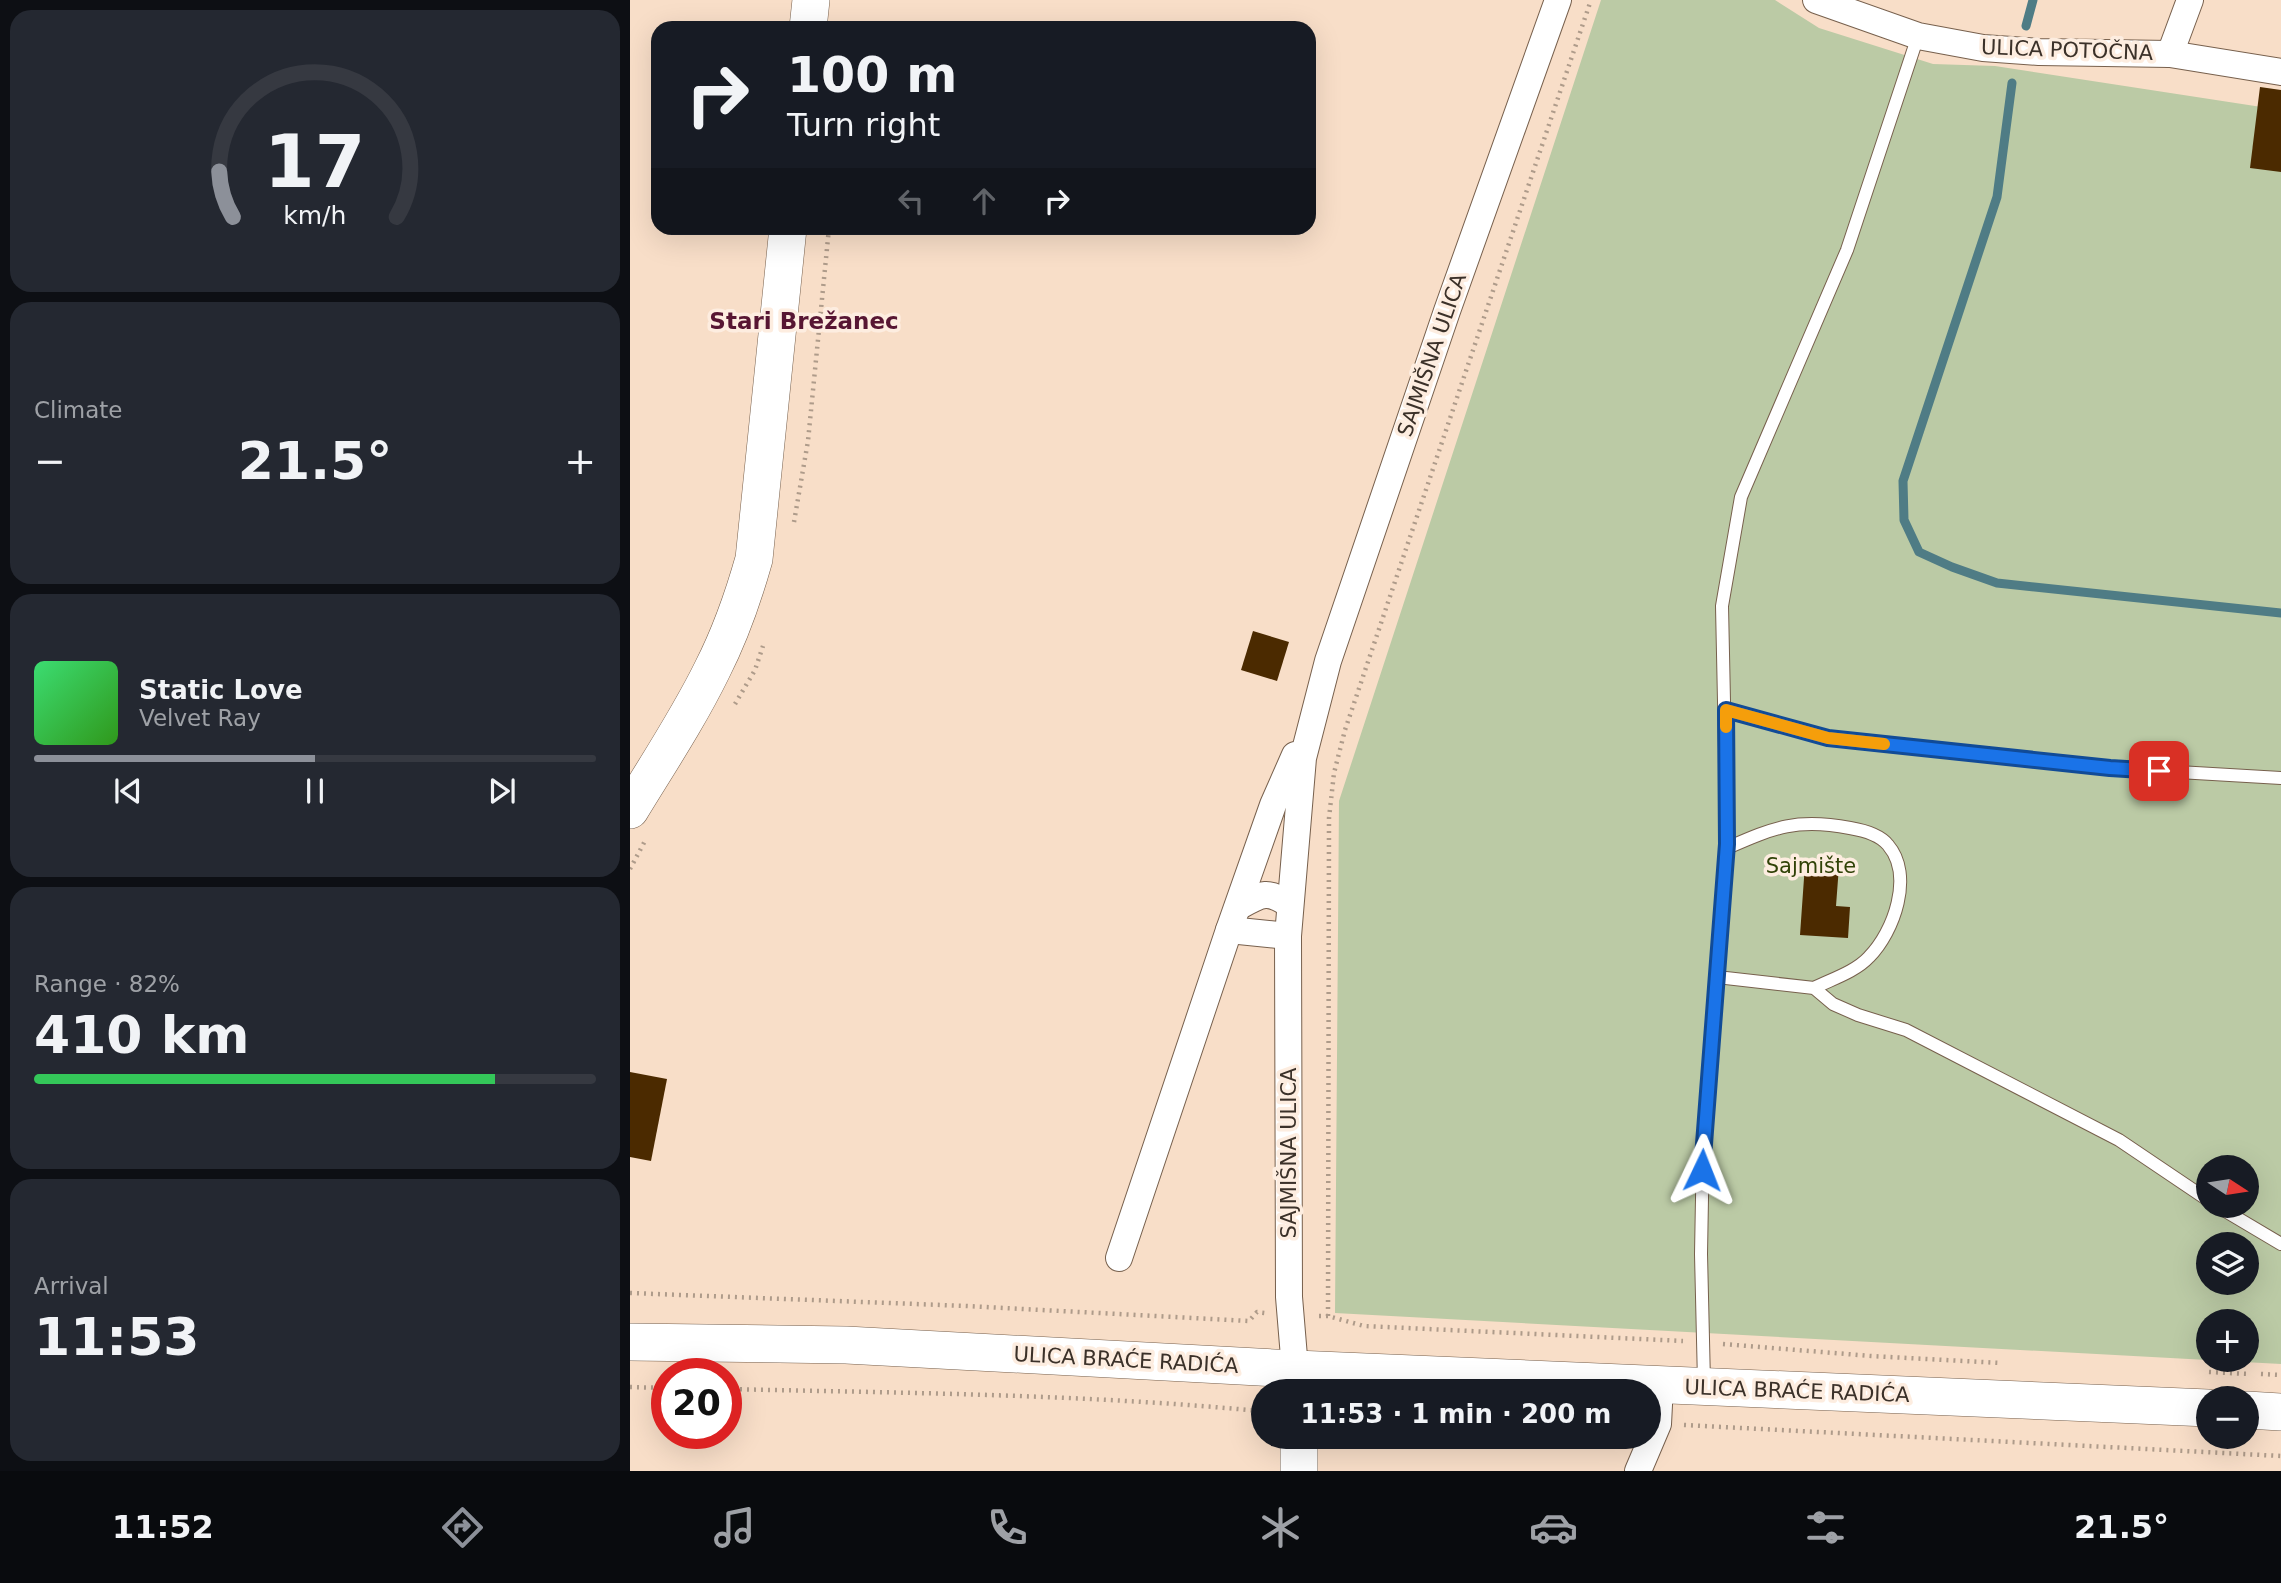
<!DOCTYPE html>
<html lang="en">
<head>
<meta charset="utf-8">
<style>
	body { margin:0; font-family:"DejaVu Sans",sans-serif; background:#242831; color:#f1f3f6; height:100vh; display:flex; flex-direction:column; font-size:26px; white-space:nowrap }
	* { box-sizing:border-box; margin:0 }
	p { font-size:23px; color:#9ea1a6 }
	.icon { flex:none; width:38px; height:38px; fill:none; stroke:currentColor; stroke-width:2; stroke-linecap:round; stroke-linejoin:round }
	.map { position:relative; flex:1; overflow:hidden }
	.drawer { display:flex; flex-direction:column; gap:10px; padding:10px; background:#0d0f14; width:630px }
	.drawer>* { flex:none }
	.top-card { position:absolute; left:21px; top:21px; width:665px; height:214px; border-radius:21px; box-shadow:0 7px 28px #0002; background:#171b24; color:#f1f3f6; overflow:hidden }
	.needle { width:46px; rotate:102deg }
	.tools { position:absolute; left:1566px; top:1155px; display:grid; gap:14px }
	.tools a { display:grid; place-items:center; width:63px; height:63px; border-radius:50%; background:#171b24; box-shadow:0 7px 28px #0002; font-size:35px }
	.speed { position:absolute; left:21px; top:1358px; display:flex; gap:14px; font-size:35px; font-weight:700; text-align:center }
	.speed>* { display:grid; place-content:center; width:91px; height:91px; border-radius:50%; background:#171b24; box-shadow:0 7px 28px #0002; line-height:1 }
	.speed .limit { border:10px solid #d22; background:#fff; color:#111 }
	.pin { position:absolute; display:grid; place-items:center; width:60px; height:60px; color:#fff; margin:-30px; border-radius:14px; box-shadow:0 4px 10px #0006 }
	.me { position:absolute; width:77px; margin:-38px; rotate:2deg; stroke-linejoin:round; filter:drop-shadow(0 0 5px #0008) }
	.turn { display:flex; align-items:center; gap:24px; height:147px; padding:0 21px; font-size:32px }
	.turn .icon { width:91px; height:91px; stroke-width:2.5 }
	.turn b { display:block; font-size:49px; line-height:60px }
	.lanes { display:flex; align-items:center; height:66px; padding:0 21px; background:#0003; justify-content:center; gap:35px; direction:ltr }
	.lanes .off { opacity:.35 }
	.big { font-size:52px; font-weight:600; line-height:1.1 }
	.drawer .card { flex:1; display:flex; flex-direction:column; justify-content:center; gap:10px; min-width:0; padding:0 24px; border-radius:21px; background:#242831 }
	.drawer .dial { align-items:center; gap:0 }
	.dial svg { height:182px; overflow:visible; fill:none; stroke:#363941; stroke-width:7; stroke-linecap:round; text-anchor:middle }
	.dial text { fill:#f1f3f6; stroke:none }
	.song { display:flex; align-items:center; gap:21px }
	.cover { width:84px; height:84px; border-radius:10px; background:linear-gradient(135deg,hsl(140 70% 55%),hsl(110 70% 35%)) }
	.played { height:7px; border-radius:4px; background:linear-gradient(90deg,#8c9099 50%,#363941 50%) }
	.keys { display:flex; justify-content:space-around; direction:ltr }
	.heat { display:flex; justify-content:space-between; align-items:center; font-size:38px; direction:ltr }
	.charge { height:10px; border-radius:5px; background:linear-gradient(90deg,#34c759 82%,#363941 0) }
	.trip { position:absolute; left:621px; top:1379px; width:410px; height:70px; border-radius:35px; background:#171b24; box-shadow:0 7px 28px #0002; font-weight:600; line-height:70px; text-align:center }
	.menu { display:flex; height:112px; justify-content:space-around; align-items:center; background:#090b0e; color:#9ea1a6 }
	.menu .icon { width:49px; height:49px }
	.menu .current { color:#8c9099 }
	.menu b { font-size:32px; color:#f1f3f6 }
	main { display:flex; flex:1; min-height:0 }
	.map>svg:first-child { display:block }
	.green { fill:#bbcaa5; fill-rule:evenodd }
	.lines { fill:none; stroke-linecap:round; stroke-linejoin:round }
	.stream { stroke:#4f7c85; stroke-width:9 }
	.building { fill:#4b2a00 }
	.service-casing { stroke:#77604d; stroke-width:14 }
	.minor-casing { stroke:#77604d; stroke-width:28 }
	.secondary-casing { stroke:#77604d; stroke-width:38 }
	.path { stroke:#ae9b8a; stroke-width:4.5; stroke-dasharray:2 5; stroke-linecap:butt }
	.service { stroke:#fff; stroke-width:12 }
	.minor { stroke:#fff; stroke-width:26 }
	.secondary { stroke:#fff; stroke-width:37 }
	.route-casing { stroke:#114b97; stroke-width:18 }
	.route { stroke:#1a73e8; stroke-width:12 }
	.slow { stroke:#f59e0b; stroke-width:12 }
	.labels { text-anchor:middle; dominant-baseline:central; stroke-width:7; stroke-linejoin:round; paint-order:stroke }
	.street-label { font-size:21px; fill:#3b3129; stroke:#fdede0 }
	.park-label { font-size:21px; fill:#304207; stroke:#fdede0 }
	.neighbourhood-label { font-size:23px; font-weight:bold; fill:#571633; stroke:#fdede0 }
</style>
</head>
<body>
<main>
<section class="drawer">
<div class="card dial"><svg viewBox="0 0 100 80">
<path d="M14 69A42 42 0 1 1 86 69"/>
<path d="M14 69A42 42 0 0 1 8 49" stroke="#8c9099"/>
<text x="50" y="56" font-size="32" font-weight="700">17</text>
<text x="50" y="72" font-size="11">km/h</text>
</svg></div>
<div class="card"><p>Climate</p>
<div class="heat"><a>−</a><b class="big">21.5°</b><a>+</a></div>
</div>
<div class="card">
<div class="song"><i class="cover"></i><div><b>Static Love</b><p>Velvet Ray</p></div></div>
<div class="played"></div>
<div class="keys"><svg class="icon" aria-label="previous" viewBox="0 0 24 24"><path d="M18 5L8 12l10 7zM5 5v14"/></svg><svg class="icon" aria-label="pause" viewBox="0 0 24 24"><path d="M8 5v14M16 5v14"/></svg><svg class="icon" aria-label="next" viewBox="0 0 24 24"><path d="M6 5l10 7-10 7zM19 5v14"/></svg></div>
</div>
<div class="card"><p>Range · 82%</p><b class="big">410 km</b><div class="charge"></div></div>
<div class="card"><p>Arrival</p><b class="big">11:53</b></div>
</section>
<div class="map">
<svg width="1651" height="1471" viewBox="0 0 1651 1471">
	<rect width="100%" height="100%" fill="#f8dec8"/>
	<path class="green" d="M971,0H1145L1189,28L1303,64L1365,66L1651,110V1364L705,1313L709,801ZM1578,1167H1617V1206H1578ZM1578,1244H1617V1283H1578ZM1578,1321H1617V1360H1578Z"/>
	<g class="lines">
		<g class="stream">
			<polyline points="1396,26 1403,0"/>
			<polyline points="1382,83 1367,197 1273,481 1274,520 1289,552 1322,567 1367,583 1651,613"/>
		</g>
	</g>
	<g class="building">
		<polygon points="1630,87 1651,90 1651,172 1620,168"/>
		<polygon points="623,631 659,642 647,681 611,670"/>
		<polygon points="1175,864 1209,866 1206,906 1220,907 1218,938 1170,935"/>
		<polygon points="0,1072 37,1079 21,1161 0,1157"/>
	</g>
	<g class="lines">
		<g class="service-casing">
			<g id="service">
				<polyline points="1096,710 1198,738 1480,768 1651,778"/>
				<path d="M1097,848C1145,827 1167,818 1220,828C1232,830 1250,835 1258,845C1284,875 1264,932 1239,957C1225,972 1202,979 1184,988"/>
				<polyline points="1087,977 1184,988 1203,1004 1228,1015 1276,1030 1489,1140 1578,1200"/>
				<polyline points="1587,1206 1651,1244"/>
				<polyline points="1074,1382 1071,1254 1073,1142 1097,844 1092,606 1111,497 1217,250 1288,36"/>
			</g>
		</g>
		<g class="minor-casing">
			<g id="minor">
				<polyline points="1186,0 1288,36 1353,48 1409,52 1540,54 1651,72"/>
				<polyline points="1540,54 1560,0"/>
				<path d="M608,907C631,894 637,889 660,905"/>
				<polyline points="599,930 658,936"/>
				<polyline points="489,1258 599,930 643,805 665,755"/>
				<polyline points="665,1369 659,1297 658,936 673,758 698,661 817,311 928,0"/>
				<polyline points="1008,1471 1028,1424 1030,1385"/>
			</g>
		</g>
		<g class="secondary-casing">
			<g id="secondary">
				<polyline points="178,28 181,0"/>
				<path d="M0,810C28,764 58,719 82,670C100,635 113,598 124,559L158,228"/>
				<polyline points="0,1342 216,1345 665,1369 1578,1408"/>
				<polyline points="1617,1410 1651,1412"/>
				<polyline points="669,1471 669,1437"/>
			</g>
		</g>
		<g class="path">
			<polyline points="164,522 178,441 199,228"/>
			<polyline points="105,704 125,670 133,646"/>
			<polyline points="0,869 16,839"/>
			<polyline points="0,1293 337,1306 619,1321 627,1312 635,1313"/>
			<polyline points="689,1316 698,1316 734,1326 1053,1341"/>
			<polyline points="698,1316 699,818 704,773 715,730 961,0"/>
			<polyline points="1093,1344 1241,1356 1371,1363"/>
			<polyline points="1579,1372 1619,1374"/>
			<polyline points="1631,1374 1651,1375"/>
			<polyline points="0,1387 37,1388"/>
			<path d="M96,1389C274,1393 452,1394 629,1411L634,1416"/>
			<polyline points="1054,1425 1651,1456"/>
		</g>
		<use href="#service" class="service"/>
		<use href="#minor" class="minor"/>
		<use href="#secondary" class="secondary"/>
	</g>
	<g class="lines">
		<g class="route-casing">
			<polyline id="route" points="1072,1170 1097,844 1096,710 1198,738 1480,768 1529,771"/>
		</g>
		<use href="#route" class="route"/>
		<polyline class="slow" points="1096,727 1096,710 1198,738 1254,744"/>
	</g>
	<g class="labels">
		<g class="street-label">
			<text transform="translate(1437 50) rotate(2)">ULICA POTOČNA</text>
			<text transform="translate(802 355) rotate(-71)">SAJMIŠNA ULICA</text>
			<text transform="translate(659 1153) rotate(-90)">SAJMIŠNA ULICA</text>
			<text transform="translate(496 1360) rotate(3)">ULICA BRAĆE RADIĆA</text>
			<text transform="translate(1167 1391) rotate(2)">ULICA BRAĆE RADIĆA</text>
		</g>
		<g class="park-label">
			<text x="1181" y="866">Sajmište</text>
		</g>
		<g class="neighbourhood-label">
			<text x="174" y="321">Stari Brežanec</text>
		</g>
	</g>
</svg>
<div class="tools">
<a><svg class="needle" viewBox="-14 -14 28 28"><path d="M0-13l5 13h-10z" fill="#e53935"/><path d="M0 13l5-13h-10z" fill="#9ea1a6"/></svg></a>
<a><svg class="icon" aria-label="layers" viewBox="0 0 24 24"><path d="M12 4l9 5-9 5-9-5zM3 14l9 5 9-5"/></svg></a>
<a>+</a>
<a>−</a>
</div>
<div class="speed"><div class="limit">20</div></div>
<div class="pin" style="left:1529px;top:771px;background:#d93025"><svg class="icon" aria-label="arrive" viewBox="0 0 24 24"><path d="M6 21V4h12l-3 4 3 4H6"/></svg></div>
<svg class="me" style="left:1072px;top:1170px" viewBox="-20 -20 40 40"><path d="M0-17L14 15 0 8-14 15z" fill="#1a73e8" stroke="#fff" stroke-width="4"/></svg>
<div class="trip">11:53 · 1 min · 200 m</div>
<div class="top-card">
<div class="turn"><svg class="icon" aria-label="right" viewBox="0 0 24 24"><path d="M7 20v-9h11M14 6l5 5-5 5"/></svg><div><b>100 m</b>Turn right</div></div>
<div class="lanes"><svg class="icon off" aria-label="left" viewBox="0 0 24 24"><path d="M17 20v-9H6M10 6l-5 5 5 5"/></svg><svg class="icon off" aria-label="ahead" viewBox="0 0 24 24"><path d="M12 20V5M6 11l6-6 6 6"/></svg><svg class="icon" aria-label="right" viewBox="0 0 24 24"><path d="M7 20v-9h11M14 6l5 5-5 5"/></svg></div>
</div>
</div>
</main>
<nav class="menu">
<b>11:52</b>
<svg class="icon current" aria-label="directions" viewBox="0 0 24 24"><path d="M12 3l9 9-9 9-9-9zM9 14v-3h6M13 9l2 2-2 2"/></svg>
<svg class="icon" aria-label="music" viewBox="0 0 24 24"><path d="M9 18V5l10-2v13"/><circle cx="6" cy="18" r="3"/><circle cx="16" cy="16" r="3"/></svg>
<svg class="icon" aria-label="phone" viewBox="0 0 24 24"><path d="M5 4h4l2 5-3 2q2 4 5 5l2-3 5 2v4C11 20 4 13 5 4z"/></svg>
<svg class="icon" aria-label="climate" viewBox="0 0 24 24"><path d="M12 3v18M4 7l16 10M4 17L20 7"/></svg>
<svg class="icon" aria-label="car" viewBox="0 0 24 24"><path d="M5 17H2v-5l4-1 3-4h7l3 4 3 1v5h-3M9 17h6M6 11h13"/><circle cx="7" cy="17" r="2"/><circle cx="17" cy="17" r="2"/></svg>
<svg class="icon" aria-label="filters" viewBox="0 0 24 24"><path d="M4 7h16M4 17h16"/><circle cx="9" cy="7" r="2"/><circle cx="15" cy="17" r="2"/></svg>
<b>21.5°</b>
</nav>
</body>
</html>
